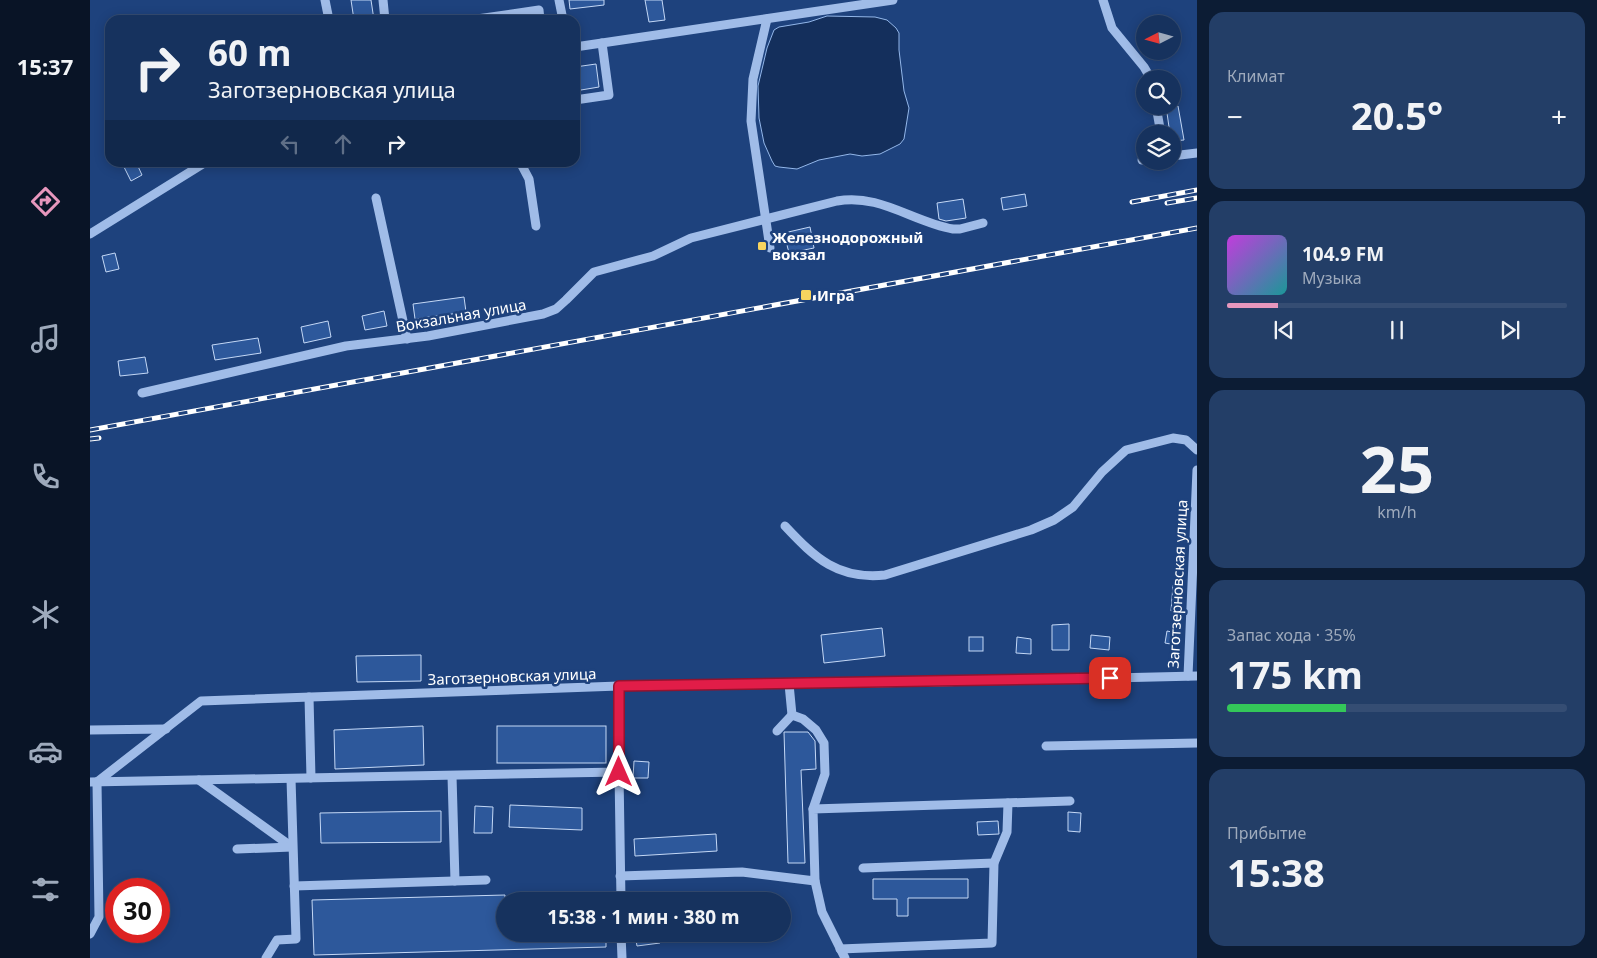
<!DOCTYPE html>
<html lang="ru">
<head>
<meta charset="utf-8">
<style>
	body { margin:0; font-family:"Noto Sans",sans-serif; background:#233e67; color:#f1f3f6; height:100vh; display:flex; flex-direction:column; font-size:19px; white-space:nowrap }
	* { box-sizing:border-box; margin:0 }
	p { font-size:16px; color:#9eaabc }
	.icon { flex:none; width:28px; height:28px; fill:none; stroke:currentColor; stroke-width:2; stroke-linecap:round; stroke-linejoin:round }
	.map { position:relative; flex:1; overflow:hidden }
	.side { display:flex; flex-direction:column; gap:12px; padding:12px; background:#0c1c34; width:400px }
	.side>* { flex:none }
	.banner { position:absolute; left:15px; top:15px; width:475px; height:152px; border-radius:15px; box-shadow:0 2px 12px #0003,0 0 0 1px #354d73; background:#16325e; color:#f1f3f6; overflow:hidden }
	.needle { width:32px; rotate:264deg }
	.fabs { position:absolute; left:1046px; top:15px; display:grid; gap:10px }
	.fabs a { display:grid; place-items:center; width:45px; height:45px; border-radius:50%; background:#16325e; box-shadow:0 2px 12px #0003,0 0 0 1px #354d73; font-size:25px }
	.speed { position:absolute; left:15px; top:878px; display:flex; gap:10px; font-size:25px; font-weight:700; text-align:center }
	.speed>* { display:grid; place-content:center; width:65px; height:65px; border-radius:50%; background:#16325e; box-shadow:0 2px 12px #0003,0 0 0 1px #354d73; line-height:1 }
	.speed .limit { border:8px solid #d22; background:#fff; color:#111 }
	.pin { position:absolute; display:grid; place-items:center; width:42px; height:42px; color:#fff; margin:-21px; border-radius:10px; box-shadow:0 2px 8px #0006 }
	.me { position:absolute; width:55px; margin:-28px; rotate:0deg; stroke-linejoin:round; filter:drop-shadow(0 0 4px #0008) }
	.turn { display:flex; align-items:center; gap:18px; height:105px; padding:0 20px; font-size:22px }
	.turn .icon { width:65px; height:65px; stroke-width:2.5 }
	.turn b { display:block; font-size:35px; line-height:42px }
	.lanes { display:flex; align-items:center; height:48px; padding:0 20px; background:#0003; justify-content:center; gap:25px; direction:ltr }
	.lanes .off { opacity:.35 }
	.big { font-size:38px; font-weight:700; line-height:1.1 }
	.side .tile { flex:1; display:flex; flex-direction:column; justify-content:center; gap:8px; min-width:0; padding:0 18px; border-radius:15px; background:#233e67 }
	.side .dial { align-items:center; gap:0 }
	.dial b { font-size:65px; line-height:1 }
	.song { display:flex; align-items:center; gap:15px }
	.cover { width:60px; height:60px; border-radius:8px; background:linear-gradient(135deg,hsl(290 70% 55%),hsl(180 70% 35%)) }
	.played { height:5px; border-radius:2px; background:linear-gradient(90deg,#e797bd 15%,#354d73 15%) }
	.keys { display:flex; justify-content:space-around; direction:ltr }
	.heat { display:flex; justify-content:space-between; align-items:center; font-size:28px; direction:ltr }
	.charge { height:8px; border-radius:4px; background:linear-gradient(90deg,#34c759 35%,#354d73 0) }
	.trip { position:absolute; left:406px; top:892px; width:295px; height:50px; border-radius:25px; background:#16325e; box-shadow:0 2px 12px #0003,0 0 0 1px #354d73; font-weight:700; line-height:50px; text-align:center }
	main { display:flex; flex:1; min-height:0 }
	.menu { display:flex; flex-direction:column; width:90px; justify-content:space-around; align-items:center; background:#091426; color:#9eaabc }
	.menu .icon { width:35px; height:35px }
	.menu .active { color:#e797bd }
	.menu b { font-size:22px; color:#f1f3f6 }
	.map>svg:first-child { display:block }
	.water { fill:#142f5c; stroke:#93b7ea }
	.building { fill:#2d589b; stroke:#c4d8f6 }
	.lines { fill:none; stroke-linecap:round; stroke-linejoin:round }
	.minor { stroke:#a0bce8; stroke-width:9 }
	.rail-casing { stroke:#fff; stroke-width:5 }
	.rail { stroke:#1e427d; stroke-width:3; stroke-dasharray:9; stroke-linecap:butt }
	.route-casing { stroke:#92132f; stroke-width:12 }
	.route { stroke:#e11d48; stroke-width:9 }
	.poi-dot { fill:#f7d45f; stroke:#1e427d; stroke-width:2 }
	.labels { text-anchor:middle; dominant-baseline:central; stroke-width:5; stroke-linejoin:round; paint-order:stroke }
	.poi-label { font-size:15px; font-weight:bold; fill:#fff; stroke:#1e427d; text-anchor:start }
	.street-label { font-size:15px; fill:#fff; stroke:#1e427d }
</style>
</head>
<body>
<main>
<nav class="menu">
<b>15:37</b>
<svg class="icon active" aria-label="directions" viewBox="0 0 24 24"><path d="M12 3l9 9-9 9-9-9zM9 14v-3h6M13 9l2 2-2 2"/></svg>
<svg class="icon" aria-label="music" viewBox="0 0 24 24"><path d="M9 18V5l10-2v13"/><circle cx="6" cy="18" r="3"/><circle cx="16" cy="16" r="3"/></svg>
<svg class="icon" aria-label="phone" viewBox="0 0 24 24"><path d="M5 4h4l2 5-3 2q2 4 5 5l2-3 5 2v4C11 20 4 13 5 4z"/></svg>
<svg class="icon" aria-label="climate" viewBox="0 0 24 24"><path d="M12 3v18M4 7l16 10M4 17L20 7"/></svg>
<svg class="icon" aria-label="car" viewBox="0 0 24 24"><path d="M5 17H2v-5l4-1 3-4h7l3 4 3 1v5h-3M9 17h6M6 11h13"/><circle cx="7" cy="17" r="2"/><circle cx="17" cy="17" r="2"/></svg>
<svg class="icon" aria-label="filters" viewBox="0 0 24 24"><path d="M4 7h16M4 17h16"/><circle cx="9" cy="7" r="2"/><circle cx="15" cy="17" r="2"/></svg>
</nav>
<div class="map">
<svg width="1107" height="958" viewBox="0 0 1107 958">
	<rect width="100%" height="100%" fill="#1e427d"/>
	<polygon class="water" points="737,16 785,17 797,20 806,28 809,33 809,50 814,91 819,108 814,139 810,144 790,154 772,156 760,154 729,160 707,169 689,167 685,166 682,161 674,143 669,118 668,86 677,48 684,30 689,27 719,22"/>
	<g class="building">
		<polygon points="261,0 281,0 284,20 264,20"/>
		<polygon points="479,0 514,0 514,5 480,9"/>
		<polygon points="555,0 572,0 575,20 559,22"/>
		<polygon points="506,64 509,87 485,91 485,67"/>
		<polygon points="1076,106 1088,106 1094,140 1082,141 1082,134 1080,134"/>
		<polygon points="39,162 46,162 52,175 41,181 33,165"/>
		<polygon points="935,194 937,206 913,210 911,198"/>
		<polygon points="873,199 876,218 856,221 849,219 847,203"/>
		<polygon points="720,227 724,248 699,253 694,233"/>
		<polygon points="25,253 29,269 16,272 12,256"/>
		<polygon points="374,297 376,312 325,319 323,304"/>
		<polygon points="294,311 297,326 275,330 272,316"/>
		<polygon points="238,321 241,337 214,343 211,327"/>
		<polygon points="168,338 171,353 125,360 122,345"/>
		<polygon points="55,357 58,373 30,376 28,361"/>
		<polygon points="1083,585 1093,586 1092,612 1081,611"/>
		<polygon points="979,624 979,650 962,650 962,625"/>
		<polygon points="792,628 795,656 734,663 731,635"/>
		<polygon points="1077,631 1087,633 1086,645 1075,643"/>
		<polygon points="1001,635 1020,637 1019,650 1000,648"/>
		<rect x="879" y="637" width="14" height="14"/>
		<polygon points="927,637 941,639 941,654 926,653"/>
		<polygon points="331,655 331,681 267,682 266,656"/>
		<polygon points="333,726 334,765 245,769 244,730"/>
		<rect x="407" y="726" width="109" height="37"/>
		<polygon points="694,732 718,732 725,741 726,769 711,770 715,863 698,863"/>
		<polygon points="544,761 559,762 558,778 543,778"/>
		<polygon points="420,805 492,808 492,830 419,827"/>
		<polygon points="385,806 403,807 402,833 384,833"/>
		<polygon points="351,811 351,842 231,843 230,813"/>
		<polygon points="978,812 991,813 990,832 978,831"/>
		<polygon points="908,821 909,834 888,835 887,822"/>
		<polygon points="626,834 627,851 545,856 544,839"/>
		<polygon points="783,879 878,879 878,898 818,898 818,916 807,916 807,899 783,899"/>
		<polygon points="515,892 515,901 430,901 430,894"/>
		<polygon points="415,895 415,934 516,934 516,947 224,955 222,900"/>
		<polygon points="545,934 569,934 570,943 547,946"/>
	</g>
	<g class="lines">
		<g class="minor">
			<polyline points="235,0 239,20"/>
			<polyline points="293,0 295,20"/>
			<polyline points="469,0 473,20"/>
			<polyline points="1013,0 1022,28 1054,67 1061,79"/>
			<polyline points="677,19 663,79 661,121 680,248"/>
			<polyline points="380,20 449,10 450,20"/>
			<polyline points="485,47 803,0"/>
			<polyline points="485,100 519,95 512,43"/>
			<polyline points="1066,106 1071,134"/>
			<polyline points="1082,156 1107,153"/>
			<polyline points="1052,160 1055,160"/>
			<polyline points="430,162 439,179 446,226"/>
			<polyline points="286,198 317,339"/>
			<polyline points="0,234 116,162"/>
			<path d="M52,393L256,346L338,336L453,314L466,309L476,300L504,272L563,256L601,238L747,201C789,193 823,222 863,229H870L893,223"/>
			<path d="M695,526C725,558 748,580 795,575L941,530L964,520L983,507L1012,472L1036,450L1083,438L1096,440L1107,450"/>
			<polyline points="1098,676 1107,470"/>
			<polyline points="699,684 702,715 713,719 726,730 734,743 735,774 723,809"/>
			<polyline points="219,697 221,778"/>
			<polyline points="0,730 76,729"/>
			<polyline points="687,731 702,715"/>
			<polyline points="956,746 1107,743"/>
			<polyline points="529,772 531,901"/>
			<polyline points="362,776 365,881"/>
			<polyline points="109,780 202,847"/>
			<polyline points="0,782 529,772 529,686"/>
			<polyline points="7,782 111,701 529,686 844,682 1107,676"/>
			<polyline points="147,849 202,847"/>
			<polyline points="773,868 904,863"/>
			<polyline points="530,876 652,872 725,881 723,809 980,801"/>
			<polyline points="725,881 732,912 755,958"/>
			<polyline points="204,886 396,880"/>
			<polyline points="0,934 9,917 7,782"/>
			<polyline points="531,934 532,958"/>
			<polyline points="750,949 902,943 904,863 917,832 918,803"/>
			<polyline points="176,958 187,940 206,939 201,779"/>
		</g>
		<g class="rail-casing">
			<g id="rail">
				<polyline points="1042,202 1107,190"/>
				<polyline points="1077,203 1107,198"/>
				<polyline points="0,430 1107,228"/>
				<polyline points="0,439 9,438"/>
			</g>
		</g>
		<use href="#rail" class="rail"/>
	</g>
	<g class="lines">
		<g class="route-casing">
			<polyline id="route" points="529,772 529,686 1020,678"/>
		</g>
		<use href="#route" class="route"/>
	</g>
	<g class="poi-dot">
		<rect x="667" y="241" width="10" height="10" rx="2.5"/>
		<rect x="710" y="289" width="12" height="12" rx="2.5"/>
	</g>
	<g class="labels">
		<g class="poi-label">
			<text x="682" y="237">Железнодорожный<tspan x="682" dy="17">вокзал</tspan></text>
			<text x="727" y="295">Игра</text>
		</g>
		<g class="street-label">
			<text transform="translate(371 315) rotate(-10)">Вокзальная улица</text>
			<text transform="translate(1087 584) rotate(-87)">Заготзерновская улица</text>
			<text transform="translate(422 676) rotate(-2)">Заготзерновская улица</text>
		</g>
	</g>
</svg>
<div class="fabs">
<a><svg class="needle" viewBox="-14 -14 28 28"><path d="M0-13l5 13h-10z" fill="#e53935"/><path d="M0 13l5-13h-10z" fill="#9eaabc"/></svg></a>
<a><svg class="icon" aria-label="search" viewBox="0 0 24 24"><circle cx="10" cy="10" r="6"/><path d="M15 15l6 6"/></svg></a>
<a><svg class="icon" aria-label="layers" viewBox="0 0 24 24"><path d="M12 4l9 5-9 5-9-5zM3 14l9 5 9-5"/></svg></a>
</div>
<div class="speed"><div class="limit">30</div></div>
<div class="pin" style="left:1020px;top:678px;background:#d93025"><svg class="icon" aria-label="arrive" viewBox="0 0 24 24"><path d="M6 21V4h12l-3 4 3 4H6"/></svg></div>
<svg class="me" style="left:529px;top:772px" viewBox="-20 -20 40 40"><path d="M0-17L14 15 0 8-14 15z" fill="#e11d48" stroke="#fff" stroke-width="4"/></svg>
<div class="trip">15:38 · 1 мин · 380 m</div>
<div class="banner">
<div class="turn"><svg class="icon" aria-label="right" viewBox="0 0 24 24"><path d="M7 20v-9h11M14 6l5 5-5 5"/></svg><div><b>60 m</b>Заготзерновская улица</div></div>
<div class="lanes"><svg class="icon off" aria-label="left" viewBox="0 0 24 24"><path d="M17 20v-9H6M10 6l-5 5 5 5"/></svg><svg class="icon off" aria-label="ahead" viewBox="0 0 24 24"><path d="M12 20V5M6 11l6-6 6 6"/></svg><svg class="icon" aria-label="right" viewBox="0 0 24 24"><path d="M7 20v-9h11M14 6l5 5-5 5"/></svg></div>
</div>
</div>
<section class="side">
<div class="tile"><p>Климат</p>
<div class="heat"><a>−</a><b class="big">20.5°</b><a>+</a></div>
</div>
<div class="tile">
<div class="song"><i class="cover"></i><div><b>104.9 FM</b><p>Музыка</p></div></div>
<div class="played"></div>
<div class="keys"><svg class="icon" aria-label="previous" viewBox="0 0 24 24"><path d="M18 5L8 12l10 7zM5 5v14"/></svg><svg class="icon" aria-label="pause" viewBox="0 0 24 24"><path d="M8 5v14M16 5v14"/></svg><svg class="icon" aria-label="next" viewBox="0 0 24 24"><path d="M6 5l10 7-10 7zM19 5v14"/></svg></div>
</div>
<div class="tile dial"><b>25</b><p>km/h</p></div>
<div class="tile"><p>Запас хода · 35%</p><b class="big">175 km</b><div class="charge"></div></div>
<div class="tile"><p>Прибытие</p><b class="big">15:38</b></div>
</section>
</main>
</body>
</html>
